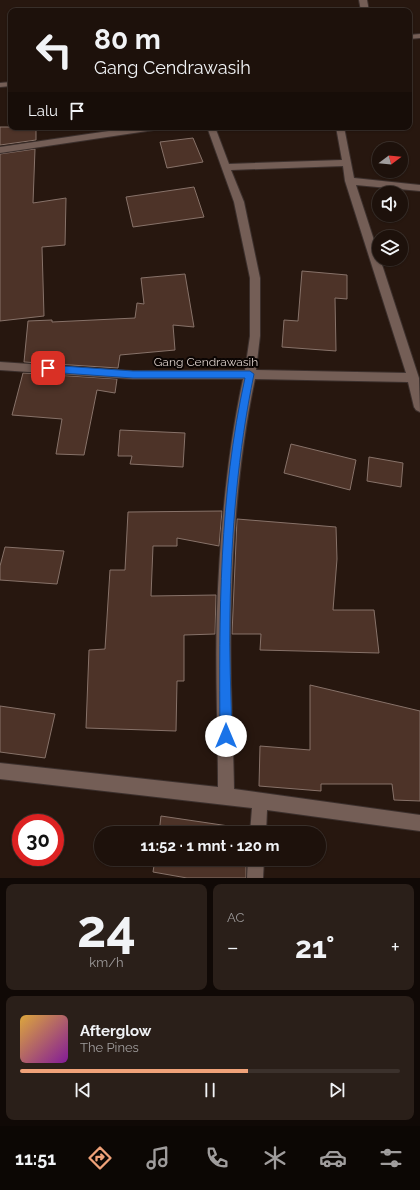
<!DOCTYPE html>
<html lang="id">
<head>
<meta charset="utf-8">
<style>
	body { margin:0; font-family:Raleway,sans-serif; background:#2a1f19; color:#f1f3f6; height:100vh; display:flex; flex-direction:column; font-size:15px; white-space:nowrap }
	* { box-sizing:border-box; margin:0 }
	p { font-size:13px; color:#a09d9d }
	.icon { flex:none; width:22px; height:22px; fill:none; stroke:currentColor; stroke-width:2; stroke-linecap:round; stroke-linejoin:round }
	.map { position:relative; height:878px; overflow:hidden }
	.side { display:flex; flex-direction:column; gap:6px; padding:6px; background:#100906; flex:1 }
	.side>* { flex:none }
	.banner { position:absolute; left:8px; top:8px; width:404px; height:122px; border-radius:8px; box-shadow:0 1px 3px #0004,0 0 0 1px #3b312c; background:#1d110b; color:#f1f3f6; overflow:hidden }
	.needle { width:26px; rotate:74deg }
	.tools { position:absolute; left:372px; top:142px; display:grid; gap:8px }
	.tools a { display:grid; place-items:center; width:36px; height:36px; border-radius:50%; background:#1d110b; box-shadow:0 1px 3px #0004,0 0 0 1px #3b312c; font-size:20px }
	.speed { position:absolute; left:12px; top:814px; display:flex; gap:8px; font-size:20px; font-weight:700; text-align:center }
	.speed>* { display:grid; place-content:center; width:52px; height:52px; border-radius:50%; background:#1d110b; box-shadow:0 1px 3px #0004,0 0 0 1px #3b312c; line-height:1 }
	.speed .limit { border:6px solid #d22; background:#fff; color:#111 }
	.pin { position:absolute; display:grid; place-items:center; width:34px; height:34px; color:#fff; margin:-17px; border-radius:8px; box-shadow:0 2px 6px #0006 }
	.me { position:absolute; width:44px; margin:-22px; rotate:0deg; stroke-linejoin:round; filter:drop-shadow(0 0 3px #0008) }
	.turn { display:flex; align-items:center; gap:14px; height:84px; padding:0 20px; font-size:18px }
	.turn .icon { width:52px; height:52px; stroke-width:2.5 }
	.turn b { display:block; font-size:28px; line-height:34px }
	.then { display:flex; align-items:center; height:38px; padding:0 20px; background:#0003; gap:8px; font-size:15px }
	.big { font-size:30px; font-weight:700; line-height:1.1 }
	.side .tile { flex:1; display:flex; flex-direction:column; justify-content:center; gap:6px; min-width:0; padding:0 14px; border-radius:8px; background:#2a1f19 }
	.side .dial { align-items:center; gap:0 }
	.dial b { font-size:52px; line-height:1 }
	.song { display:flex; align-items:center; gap:12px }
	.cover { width:48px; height:48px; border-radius:6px; background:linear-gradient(135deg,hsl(40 70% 55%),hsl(290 70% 35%)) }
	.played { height:4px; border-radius:2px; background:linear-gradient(90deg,#f0a279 60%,#3b312c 60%) }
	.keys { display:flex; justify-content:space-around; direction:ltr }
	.heat { display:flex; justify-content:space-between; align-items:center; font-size:22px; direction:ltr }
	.side .tiles { flex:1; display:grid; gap:6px; grid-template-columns:1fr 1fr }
	.tile:last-child { grid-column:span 2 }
	.trip { position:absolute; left:94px; top:826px; width:232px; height:40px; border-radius:20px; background:#1d110b; box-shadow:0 1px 3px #0004,0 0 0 1px #3b312c; font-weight:700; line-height:40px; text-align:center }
	.dock { display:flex; height:64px; justify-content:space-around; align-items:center; background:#0c0704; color:#a09d9d }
	.dock .icon { width:28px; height:28px }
	.dock .selected { color:#f0a279 }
	.dock b { font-size:18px; color:#f1f3f6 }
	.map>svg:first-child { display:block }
	.building { fill:#4d3328; stroke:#877269 }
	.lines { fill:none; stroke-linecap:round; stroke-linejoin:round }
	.minor-casing { stroke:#3c302d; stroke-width:2 }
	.minor { fill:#745e56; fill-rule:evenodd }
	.route { fill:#1a73e8; stroke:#114b97 }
	.labels { text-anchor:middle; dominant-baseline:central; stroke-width:4; stroke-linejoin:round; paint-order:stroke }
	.street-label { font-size:12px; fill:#dcd0cb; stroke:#0b0503 }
</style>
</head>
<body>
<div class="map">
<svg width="420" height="878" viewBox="0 0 420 878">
	<rect width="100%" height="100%" fill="#27170f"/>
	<g class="building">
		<polygon points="0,127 36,127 36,140 0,145"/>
		<polygon points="193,138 203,162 167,168 160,142"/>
		<polygon points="35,149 33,203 66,198 65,245 42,247 44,316 0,321 0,154"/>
		<polygon points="194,187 204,217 133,227 126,197"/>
		<polygon points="302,271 347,275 347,299 335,298 336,351 282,347 284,320 298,321"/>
		<polygon points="185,274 194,327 173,325 175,350 120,355 118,368 24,362 28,321 52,320 52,322 135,318 137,303 144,304 141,278"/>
		<polygon points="23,373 117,379 115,393 97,390 84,455 56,454 62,419 12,415"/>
		<polygon points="120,430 185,433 183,467 130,464 132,456 118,456"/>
		<polygon points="291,444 356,460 350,490 284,473"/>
		<polygon points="369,457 403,463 401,487 367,481"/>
		<polygon points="222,511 219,546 177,538 177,546 153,546 151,596 216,595 215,634 184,635 184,681 177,681 176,731 86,728 89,650 105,649 110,570 125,570 128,512"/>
		<polygon points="237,519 336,527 337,559 333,610 374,610 379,653 260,650 261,634 232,634"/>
		<polygon points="5,547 64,551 57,584 0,580 0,566"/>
		<polygon points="310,685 420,711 420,801 394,800 392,784 321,784 321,791 259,786 260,746 310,750"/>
		<polygon points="0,706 55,714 45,758 0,752"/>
		<polygon points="161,816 249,829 249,833 159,833"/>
		<polygon points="155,859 246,859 246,878 187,878 153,872"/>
	</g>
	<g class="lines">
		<g class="minor-casing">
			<g id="minor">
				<polygon points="359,0 367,0 369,11 361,11"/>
				<polygon points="420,34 420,38 409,39 409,35"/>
				<polygon points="11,82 11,86 0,87 0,83"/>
				<polygon points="136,127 158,127 154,130 0,153 0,147"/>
				<path d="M207,127H215L229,164L342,160L336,127H344L354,178L420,185V191L356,185L419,378L420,412L416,410L414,407L408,382L255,379C239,454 233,533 231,610C229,670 233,730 234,789L420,815V831L267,810L266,833H250L252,808L0,779V763L218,787C218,729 215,669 217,611C220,533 227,454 243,379H133L0,370V362L133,371L245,370L250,336V278L234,202ZM343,166L345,181L406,373L256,370L260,336V278L244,202L231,170Z"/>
				<polygon points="248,859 264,859 263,878 247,878"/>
			</g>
		</g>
		<use href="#minor" class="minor"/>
	</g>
	<path class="route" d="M48,365L133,371H250L254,374C238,451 231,533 230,612C229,653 231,694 232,736L230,740L226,742L222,740L220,736C219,615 219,496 245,378H133L48,372L44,368Z"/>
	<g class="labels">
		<g class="street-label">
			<text x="206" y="362">Gang Cendrawasih</text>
		</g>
	</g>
</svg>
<div class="tools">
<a><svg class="needle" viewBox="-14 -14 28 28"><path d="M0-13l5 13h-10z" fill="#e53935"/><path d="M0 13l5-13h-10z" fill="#a09d9d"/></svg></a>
<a><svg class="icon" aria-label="sound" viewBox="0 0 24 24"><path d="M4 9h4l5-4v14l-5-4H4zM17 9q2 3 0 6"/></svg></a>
<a><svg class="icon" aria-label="layers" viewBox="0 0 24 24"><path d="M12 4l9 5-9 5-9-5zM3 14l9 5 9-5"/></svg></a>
</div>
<div class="speed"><div class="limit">30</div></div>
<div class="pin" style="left:48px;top:368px;background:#d93025"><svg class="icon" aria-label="arrive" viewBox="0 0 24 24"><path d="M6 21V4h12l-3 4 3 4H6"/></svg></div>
<svg class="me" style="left:226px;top:736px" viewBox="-20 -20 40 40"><circle r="19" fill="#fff"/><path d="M0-13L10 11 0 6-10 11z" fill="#1a73e8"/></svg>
<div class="trip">11:52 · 1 mnt · 120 m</div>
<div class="banner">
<div class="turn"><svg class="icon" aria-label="left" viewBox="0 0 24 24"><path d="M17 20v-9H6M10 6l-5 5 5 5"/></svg><div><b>80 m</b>Gang Cendrawasih</div></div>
<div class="then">Lalu<svg class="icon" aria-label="arrive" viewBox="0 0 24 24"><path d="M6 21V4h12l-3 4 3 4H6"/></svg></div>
</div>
</div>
<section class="side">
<div class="tiles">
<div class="tile dial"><b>24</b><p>km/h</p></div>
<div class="tile"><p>AC</p>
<div class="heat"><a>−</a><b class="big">21°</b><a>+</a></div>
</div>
<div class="tile">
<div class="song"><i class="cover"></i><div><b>Afterglow</b><p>The Pines</p></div></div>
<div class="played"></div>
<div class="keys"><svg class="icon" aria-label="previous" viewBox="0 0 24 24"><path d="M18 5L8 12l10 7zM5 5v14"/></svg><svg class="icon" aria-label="pause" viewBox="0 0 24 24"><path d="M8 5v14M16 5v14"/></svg><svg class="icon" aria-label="next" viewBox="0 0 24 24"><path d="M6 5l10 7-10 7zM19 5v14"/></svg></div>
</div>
</div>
</section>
<nav class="dock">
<b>11:51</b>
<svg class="icon selected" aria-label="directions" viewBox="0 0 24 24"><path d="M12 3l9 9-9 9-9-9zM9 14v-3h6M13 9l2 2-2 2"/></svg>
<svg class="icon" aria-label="music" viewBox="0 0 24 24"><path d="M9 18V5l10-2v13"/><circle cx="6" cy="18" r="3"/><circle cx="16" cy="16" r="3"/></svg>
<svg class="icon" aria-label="phone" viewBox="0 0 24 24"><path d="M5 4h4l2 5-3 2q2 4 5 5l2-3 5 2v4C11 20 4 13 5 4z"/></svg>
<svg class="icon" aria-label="climate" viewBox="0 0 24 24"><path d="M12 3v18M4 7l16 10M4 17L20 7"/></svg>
<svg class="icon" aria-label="car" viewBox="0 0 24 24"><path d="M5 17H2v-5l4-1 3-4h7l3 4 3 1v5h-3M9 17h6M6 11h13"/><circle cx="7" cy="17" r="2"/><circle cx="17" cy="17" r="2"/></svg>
<svg class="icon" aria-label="filters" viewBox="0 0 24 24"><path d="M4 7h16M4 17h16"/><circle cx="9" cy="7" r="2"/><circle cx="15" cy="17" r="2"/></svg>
</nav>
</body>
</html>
